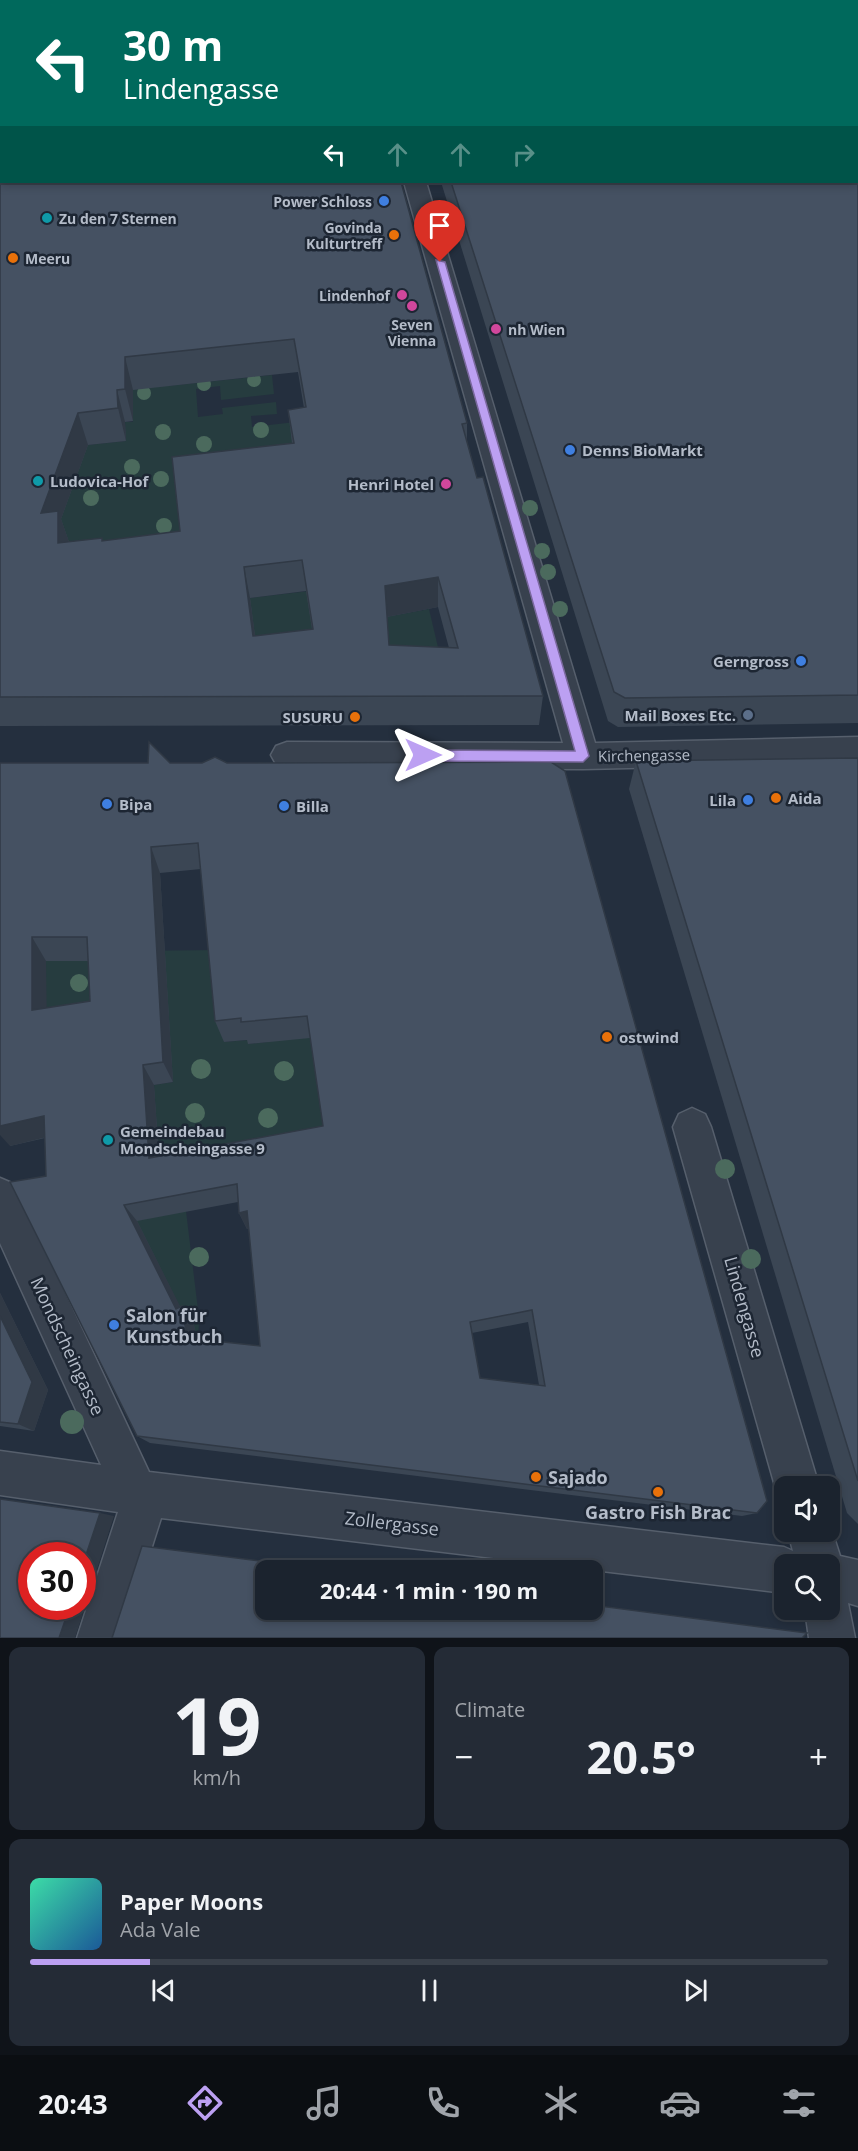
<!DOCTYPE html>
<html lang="en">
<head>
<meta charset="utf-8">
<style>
	body { margin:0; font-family:"Open Sans",sans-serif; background:#242b36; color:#f1f3f6; height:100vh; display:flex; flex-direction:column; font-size:22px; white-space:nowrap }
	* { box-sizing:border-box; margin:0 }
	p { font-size:20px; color:#a0a4aa }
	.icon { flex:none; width:33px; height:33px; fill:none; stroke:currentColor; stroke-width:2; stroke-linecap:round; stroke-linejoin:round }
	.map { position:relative; height:1638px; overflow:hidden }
	.drawer { display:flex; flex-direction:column; gap:9px; padding:9px; background:#0f1319; flex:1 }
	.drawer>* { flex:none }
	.guide { position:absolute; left:0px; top:0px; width:858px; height:183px; box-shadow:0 3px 9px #0003,0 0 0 2px #39404a; background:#00695c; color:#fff; overflow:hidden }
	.tools { position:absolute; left:774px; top:1476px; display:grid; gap:12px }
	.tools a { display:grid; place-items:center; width:66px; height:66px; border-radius:12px; background:#1b232e; box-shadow:0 3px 9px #0003,0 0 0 2px #39404a; font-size:30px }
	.speed { position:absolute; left:18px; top:1542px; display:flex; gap:12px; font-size:30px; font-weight:700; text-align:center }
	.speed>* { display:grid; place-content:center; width:78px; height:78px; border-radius:50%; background:#1b232e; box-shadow:0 3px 9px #0003,0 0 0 2px #39404a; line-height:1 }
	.speed .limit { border:9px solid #d22; background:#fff; color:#111 }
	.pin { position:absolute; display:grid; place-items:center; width:51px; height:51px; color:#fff; margin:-62px -26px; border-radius:50% 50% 50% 0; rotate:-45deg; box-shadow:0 0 6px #0007 }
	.pin .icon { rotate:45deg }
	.me { position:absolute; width:66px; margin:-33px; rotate:90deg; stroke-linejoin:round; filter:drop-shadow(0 0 4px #0008) }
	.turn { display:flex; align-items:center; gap:21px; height:126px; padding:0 24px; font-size:27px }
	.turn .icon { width:78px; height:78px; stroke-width:2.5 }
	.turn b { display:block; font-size:42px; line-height:51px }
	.lanes { display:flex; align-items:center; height:57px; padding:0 24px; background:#0003; justify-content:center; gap:30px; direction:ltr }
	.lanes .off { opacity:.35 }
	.big { font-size:45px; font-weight:700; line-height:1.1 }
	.drawer .card { flex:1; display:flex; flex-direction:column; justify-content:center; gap:9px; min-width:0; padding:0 21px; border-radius:12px; background:#242b36 }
	.drawer .dial { align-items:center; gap:0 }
	.dial b { font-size:78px; line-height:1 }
	.song { display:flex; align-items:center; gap:18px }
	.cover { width:72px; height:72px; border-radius:9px; background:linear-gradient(135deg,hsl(160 70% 55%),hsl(210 70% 35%)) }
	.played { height:6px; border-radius:3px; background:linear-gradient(90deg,#bca0f2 15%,#39404a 15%) }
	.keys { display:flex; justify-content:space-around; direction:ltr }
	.heat { display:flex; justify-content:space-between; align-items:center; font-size:33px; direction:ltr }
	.drawer .tiles { flex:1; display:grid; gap:9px; grid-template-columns:1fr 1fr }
	.card:last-child { grid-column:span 2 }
	.trip { position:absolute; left:255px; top:1560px; width:348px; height:60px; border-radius:12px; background:#1b232e; box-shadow:0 3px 9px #0003,0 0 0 2px #39404a; font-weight:700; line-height:60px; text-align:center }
	.tabs { display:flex; height:96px; justify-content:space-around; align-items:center; background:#0b0e12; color:#a0a4aa }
	.tabs .icon { width:42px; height:42px }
	.tabs .on { color:#bca0f2 }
	.tabs b { font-size:27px; color:#f1f3f6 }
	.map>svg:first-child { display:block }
	.green { fill:#263c3f }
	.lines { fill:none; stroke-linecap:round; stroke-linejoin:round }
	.minor-casing { stroke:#565f6c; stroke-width:3 }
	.minor { fill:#38414e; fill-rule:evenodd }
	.tree { fill:#4b6a5d }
	.wall { fill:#3b4654; fill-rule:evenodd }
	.shaded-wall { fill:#303945 }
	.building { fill:#455162; stroke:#303945; stroke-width:1.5; fill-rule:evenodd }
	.route { fill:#bca0f2; stroke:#7a689d; stroke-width:1.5 }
	.shop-dot { fill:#3f7fe0; stroke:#1d2633; stroke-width:2 }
	.culture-dot { fill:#0f9aa8; stroke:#1d2633; stroke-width:2 }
	.food-dot { fill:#e8710a; stroke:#1d2633; stroke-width:2 }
	.hotel-dot { fill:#d1479c; stroke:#1d2633; stroke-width:2 }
	.service-dot { fill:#5c6f8a; stroke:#1d2633; stroke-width:2 }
	.labels { text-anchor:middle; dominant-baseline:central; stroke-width:5; stroke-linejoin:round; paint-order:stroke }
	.far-poi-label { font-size:14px; font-weight:bold; fill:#b4bcc9; stroke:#1d2633; text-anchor:end }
	.poi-label { font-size:15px; font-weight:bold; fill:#b4bcc9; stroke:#1d2633; text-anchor:start }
	.street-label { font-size:15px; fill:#b4bcc9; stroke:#1d2633 }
	.near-street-label { font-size:18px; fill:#b4bcc9; stroke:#1d2633 }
	.near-poi-label { font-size:18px; font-weight:bold; fill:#b4bcc9; stroke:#1d2633; text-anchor:start }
</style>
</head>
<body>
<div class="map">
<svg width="858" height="1638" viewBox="0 0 858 1638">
	<rect width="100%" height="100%" fill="#242f3e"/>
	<g class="green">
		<polygon points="92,347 168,386 272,375 274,394 221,400 220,386 196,389 198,417 223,414 222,408 276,402 277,414 251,416 252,427 313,420 296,467 185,544 69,558 61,523 59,448 126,441 125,422 133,422"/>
		<polygon points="318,590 316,651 259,666 223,601"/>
		<polygon points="429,609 445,677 390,674 386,617"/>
		<polygon points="219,950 224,1042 248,1040 249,1044 268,1042 269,1037 312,1036 328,1145 160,1175 154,1085 173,1082 35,1015 45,961 130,961 132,951"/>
		<polygon points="117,1183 186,1211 199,1318 198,1348 187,1321"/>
	</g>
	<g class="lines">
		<g class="minor-casing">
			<g id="minor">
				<rect x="58" y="0" width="20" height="2"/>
				<polygon points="818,0 838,0 838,2 819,2"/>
				<rect x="856" y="51" width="2" height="15"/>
				<rect x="856" y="84" width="2" height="12"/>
				<rect x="0" y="157" width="2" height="14"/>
				<polygon points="404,182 426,182 595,743 858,737 858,763 583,769 287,768 276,764 271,755 276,746 287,742 563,743"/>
				<polygon points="692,1108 705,1114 711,1127 819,1486 784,1486 784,1503 775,1486 673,1127 679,1114"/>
				<polygon points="0,1178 14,1184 149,1472 784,1547 793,1551 788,1532 830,1532 830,1525 840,1556 858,1560 858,1606 848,1603 855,1638 809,1638 805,1610 830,1610 830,1564 784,1564 784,1593 161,1518 123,1638 77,1638 118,1512 0,1495 0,1451 101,1465 0,1243"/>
			</g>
		</g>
		<use href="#minor" class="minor"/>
	</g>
	<g class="tree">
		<circle cx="254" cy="380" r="7"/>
		<circle cx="204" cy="384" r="7"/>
		<circle cx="144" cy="393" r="7"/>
		<circle cx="261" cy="430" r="8"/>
		<circle cx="163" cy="432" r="8"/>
		<circle cx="204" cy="444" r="8"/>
		<circle cx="132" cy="467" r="8"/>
		<circle cx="161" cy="479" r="8"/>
		<circle cx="91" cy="498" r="8"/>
		<circle cx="530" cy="508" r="8"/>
		<circle cx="164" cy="526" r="8"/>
		<circle cx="542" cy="551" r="8"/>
		<circle cx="548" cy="572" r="8"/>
		<circle cx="560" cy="609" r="8"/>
		<circle cx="79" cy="983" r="9"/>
		<circle cx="201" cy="1069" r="10"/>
		<circle cx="284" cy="1071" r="10"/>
		<circle cx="195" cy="1113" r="10"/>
		<circle cx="268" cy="1118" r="10"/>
		<circle cx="725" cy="1169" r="10"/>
		<circle cx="199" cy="1257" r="10"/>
		<circle cx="751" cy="1259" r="10"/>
		<circle cx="72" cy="1422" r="12"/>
	</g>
	<g class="wall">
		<rect x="288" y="0" width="186" height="2"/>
		<polygon points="858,93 858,723 618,727 608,721 441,182 856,182"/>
		<path d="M0,181L467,423V441L477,478L543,696L539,725L0,726ZM298,372L304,408L288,410L292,443L180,531L103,541L69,542L61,519L88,445L126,441L125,422L133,421V390ZM306,591L312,629L255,636L250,598ZM438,607L449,648L389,645L387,617Z"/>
		<polygon points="858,758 858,1524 847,1513 629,789 636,761"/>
		<path d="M0,763H148L757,1513L742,1516L150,1443L137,1436L46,1176L45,1138L10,1146ZM201,869L215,1021L224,1042L247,1040L248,1044L310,1038L323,1126L159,1156L154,1085L173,1082L160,873ZM46,961H88L90,1001L46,1008ZM238,1202L239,1213L247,1229L249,1228L260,1346L196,1339L193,1318L182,1306L180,1307L137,1221ZM528,1322L539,1385L480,1378L472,1333Z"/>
		<polygon points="0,1293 48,1390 34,1431 0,1426"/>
	</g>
	<g class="shaded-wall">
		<polygon points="26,0 43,0 43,2 25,2"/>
		<rect x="407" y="0" width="44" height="2"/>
		<polygon points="2,80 2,146 0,151 0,85"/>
		<polygon points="125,357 133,390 133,421 125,389"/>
		<polygon points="117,390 125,422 126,441 118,408"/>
		<polygon points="78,413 88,445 61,519 69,542 69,574 41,513"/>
		<polygon points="244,567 250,598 259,666 253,636"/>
		<polygon points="438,577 438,607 386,617 385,586"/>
		<polygon points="151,847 160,873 173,1082 163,1062"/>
		<polygon points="32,937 46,961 47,1032 32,1010"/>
		<polygon points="143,1065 154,1085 160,1175 149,1158"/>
		<polygon points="44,1116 59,1134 10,1146 0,1135 0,1126"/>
		<polygon points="124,1205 137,1221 184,1314 182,1306 193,1318 198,1348 187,1338 176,1309"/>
		<polygon points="247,1211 255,1227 247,1229 239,1213"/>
		<polygon points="0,1293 48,1390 34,1431 18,1424 0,1316"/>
		<polygon points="100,1513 114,1516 75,1638 59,1638 70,1606 82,1606 82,1567"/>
	</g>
	<g class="building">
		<polygon points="0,0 26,0 25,2 2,2 2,80 0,85"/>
		<polygon points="80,0 155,0 155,2 79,2"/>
		<polygon points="670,0 811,0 812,2 671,2"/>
		<polygon points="856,91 858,93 858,695 625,698 614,692 451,182 856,182"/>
		<path d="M2,178V182H401L467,423L462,424L477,478L483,477L543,696L0,697V181ZM294,339L306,407L288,410L294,443L172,457L180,531L102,541V538L58,543V511L41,513L78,413L118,408L117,390L125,389V357ZM302,560L313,629L253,636L244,567ZM438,577L458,648L389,645L385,586Z"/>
		<path d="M149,742L170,763H202L215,757L227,763L551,762L565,771L767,1501L757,1513L137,1436L10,1182L46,1176L44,1116L0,1126V763H148ZM198,843L215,1021L241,1018V1022L307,1016L323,1126L149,1158L143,1065L163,1062L151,847ZM32,937H87L90,1001L32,1010ZM237,1184L239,1213L247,1211L260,1346L187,1338L182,1306L176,1309L124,1205ZM532,1310L545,1386L480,1378L470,1322Z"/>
		<polygon points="858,758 858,1481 636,761"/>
		<polygon points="0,1316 32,1382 18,1424 0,1422"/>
		<polygon points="0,1499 100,1513 82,1567 82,1556 32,1556 32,1606 70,1606 59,1638 0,1638"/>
		<polygon points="142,1546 331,1570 266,1570 266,1610 592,1610 592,1605 807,1633 802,1638 112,1638"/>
	</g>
	<polygon class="route" points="436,260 445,262 589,756 583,762 423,761 417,755 423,750 575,751"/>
	<g class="shop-dot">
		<circle cx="384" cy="201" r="6"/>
		<circle cx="570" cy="450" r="6"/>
		<circle cx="801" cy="661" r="6"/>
		<circle cx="748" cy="800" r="6"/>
		<circle cx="107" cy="804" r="6"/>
		<circle cx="284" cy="806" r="6"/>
		<circle cx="114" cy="1325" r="6"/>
	</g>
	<g class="culture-dot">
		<circle cx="47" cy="218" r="6"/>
		<circle cx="38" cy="481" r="6"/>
		<circle cx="108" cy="1140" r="6"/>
	</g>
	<g class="food-dot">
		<circle cx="394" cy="235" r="6"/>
		<circle cx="13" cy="258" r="6"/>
		<circle cx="355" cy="717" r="6"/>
		<circle cx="776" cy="798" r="6"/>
		<circle cx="607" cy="1037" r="6"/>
		<circle cx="536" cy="1477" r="6"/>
		<circle cx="658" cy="1492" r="6"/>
	</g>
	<g class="hotel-dot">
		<circle cx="402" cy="295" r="6"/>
		<circle cx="412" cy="306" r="6"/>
		<circle cx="496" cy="329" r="6"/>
		<circle cx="446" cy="484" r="6"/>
	</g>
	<circle class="service-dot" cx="748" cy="715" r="6"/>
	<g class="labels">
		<g class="far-poi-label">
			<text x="372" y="201">Power Schloss</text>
			<text x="59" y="218" text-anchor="start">Zu den 7 Sternen</text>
			<text x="382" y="227">Govinda<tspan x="382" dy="16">Kulturtreff</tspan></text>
			<text x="25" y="258" text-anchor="start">Meeru</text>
			<text x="390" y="295">Lindenhof</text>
			<text x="412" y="324" text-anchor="middle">Seven<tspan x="412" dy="16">Vienna</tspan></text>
			<text x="508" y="329" text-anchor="start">nh Wien</text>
		</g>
		<g class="poi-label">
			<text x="582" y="450">Denns BioMarkt</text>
			<text x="50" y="481">Ludovica-Hof</text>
			<text x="434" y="484" text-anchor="end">Henri Hotel</text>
			<text x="789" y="661" text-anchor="end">Gerngross</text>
			<text x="736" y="715" text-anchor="end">Mail Boxes Etc.</text>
			<text x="343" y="717" text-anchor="end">SUSURU</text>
			<text x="788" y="798">Aida</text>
			<text x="736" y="800" text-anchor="end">Lila</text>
			<text x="119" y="804">Bipa</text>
			<text x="296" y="806">Billa</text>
			<text x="619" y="1037">ostwind</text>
			<text x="120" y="1131">Gemeindebau<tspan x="120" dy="17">Mondscheingasse 9</tspan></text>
		</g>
		<g class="street-label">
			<text transform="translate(644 755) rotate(-1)">Kirchengasse</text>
		</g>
		<g class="near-street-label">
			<text transform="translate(745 1307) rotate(74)">Lindengasse</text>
			<text transform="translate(68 1346) rotate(65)">Mondscheingasse</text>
			<text transform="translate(392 1523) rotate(7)">Zollergasse</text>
		</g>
		<g class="near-poi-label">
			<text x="126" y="1315">Salon für<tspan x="126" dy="21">Kunstbuch</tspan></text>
			<text x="548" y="1477">Sajado</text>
			<text x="658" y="1512" text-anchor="middle">Gastro Fish Brac</text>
		</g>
	</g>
</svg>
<div class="tools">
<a><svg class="icon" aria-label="sound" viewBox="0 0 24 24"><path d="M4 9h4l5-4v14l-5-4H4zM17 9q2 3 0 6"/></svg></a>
<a><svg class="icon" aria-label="search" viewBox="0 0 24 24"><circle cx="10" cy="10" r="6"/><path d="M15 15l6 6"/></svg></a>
</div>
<div class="speed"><div class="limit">30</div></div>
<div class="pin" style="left:440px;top:262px;background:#d93025"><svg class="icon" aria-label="arrive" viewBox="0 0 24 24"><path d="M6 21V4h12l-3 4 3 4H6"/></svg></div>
<svg class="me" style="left:423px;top:755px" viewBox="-20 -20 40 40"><path d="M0-17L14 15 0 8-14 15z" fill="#bca0f2" stroke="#fff" stroke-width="4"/></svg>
<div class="trip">20:44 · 1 min · 190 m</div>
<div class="guide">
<div class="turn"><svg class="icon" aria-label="left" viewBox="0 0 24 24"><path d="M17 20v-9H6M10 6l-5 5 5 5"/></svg><div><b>30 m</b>Lindengasse</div></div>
<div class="lanes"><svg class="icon" aria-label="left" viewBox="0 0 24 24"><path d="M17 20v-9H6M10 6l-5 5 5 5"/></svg><svg class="icon off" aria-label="ahead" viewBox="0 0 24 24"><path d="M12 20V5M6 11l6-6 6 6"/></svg><svg class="icon off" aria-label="ahead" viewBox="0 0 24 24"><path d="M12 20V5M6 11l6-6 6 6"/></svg><svg class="icon off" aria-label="right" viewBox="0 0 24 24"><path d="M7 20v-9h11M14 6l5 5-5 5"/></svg></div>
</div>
</div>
<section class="drawer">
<div class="tiles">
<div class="card dial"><b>19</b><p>km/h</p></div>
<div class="card"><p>Climate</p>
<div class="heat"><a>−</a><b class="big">20.5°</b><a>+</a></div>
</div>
<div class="card">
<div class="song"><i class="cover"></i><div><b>Paper Moons</b><p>Ada Vale</p></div></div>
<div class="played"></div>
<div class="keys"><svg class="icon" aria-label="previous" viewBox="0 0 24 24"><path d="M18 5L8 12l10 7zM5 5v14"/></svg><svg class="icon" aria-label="pause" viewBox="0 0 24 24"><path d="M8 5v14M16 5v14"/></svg><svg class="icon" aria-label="next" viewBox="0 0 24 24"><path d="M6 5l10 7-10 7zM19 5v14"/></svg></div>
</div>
</div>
</section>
<nav class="tabs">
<b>20:43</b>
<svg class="icon on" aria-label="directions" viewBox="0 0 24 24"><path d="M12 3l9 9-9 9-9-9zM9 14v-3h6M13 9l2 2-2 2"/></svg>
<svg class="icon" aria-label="music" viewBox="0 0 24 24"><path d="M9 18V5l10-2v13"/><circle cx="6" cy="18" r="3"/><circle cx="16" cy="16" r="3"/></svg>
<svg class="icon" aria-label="phone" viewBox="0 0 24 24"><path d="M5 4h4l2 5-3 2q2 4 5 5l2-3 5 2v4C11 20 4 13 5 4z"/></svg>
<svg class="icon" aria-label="climate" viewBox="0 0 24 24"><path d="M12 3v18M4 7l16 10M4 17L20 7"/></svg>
<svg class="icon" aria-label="car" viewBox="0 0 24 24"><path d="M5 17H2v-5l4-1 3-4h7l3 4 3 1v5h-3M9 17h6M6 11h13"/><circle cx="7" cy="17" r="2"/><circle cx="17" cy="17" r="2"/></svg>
<svg class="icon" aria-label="filters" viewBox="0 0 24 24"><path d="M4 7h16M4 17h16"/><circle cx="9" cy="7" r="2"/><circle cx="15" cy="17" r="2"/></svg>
</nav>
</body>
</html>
